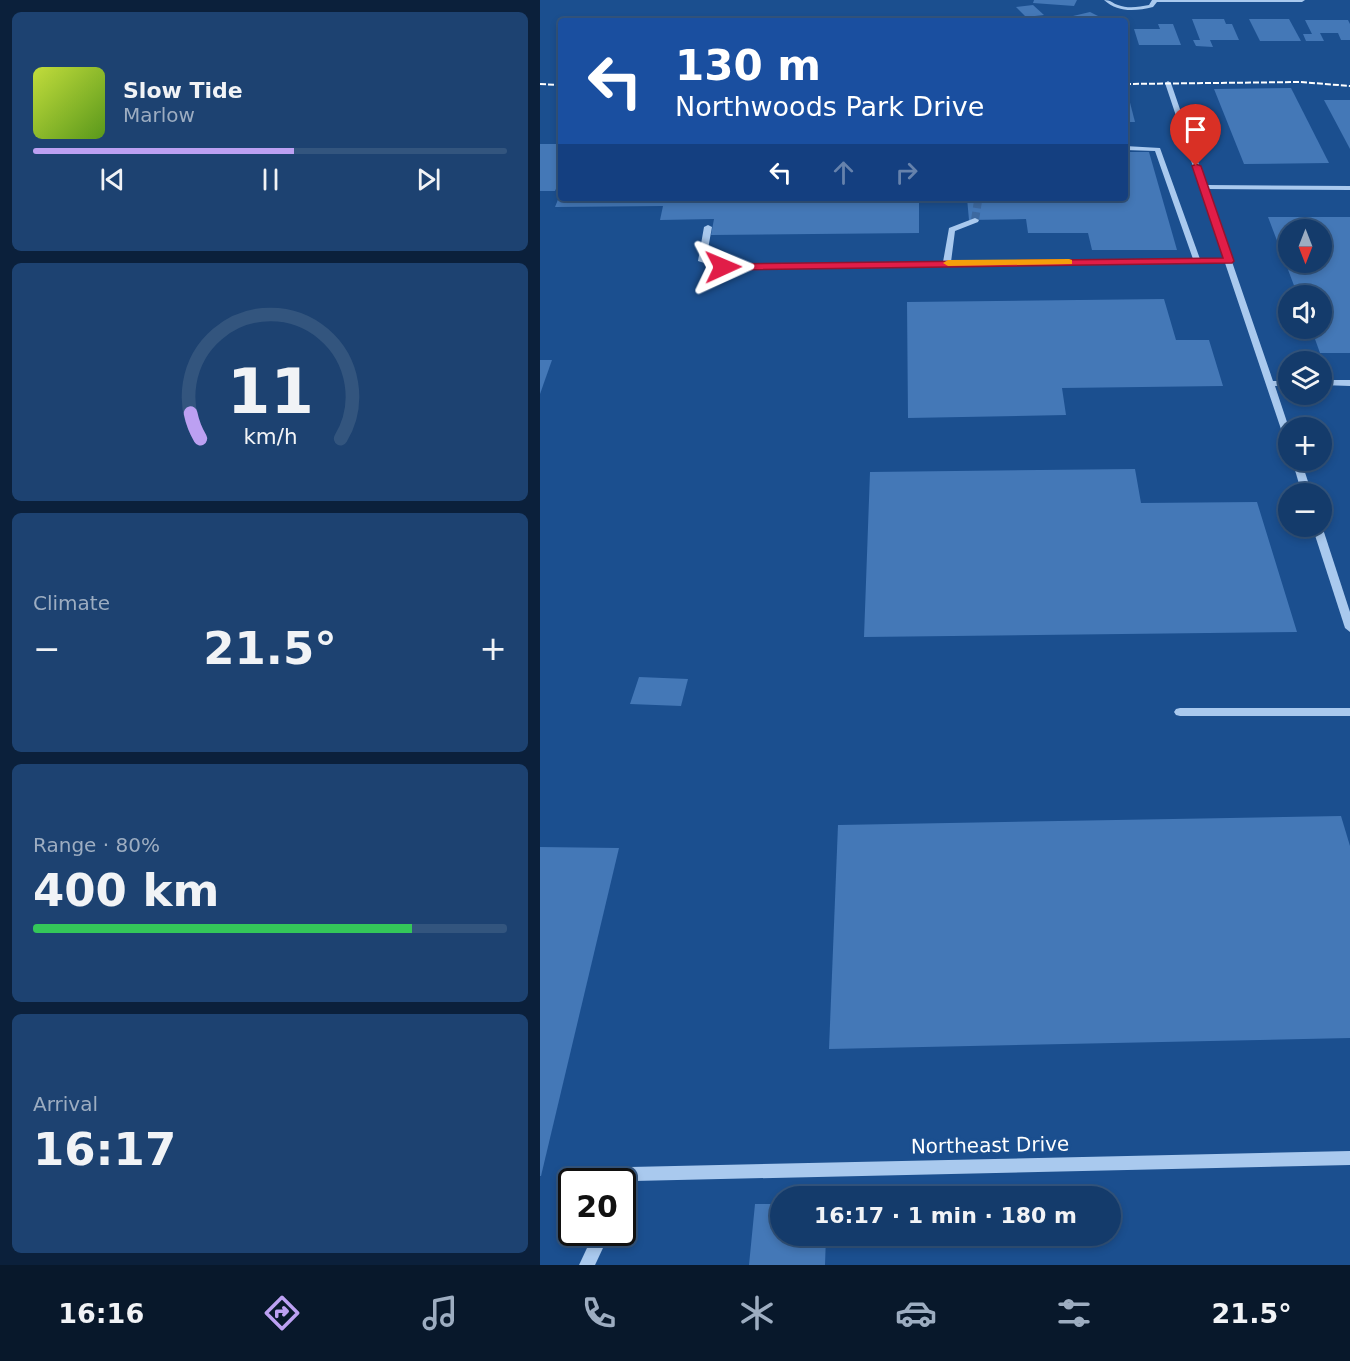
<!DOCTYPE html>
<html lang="en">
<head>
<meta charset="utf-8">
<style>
	body { margin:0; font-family:"DejaVu Sans",sans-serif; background:#1d4271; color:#f1f3f6; height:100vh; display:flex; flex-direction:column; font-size:22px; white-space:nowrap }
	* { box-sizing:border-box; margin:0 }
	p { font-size:20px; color:#9dadc1 }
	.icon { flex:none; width:33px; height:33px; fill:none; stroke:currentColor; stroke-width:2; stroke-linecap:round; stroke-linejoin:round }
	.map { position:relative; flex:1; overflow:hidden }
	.drawer { display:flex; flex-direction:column; gap:12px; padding:12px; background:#0b203b; width:540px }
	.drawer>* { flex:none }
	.hud { position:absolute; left:18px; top:18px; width:570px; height:183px; border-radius:6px; box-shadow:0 3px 9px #0003,0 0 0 2px #33557e; background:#1a4fa0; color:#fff; overflow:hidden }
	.needle { width:39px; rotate:180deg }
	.buttons { position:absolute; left:738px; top:219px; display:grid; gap:12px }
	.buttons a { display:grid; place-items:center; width:54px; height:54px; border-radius:50%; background:#143b6b; box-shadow:0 3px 9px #0003,0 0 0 2px #33557e; font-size:30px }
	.speed { position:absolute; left:18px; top:1168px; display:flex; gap:12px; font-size:30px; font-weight:700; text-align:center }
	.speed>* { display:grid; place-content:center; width:78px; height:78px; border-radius:50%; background:#143b6b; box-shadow:0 3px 9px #0003,0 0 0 2px #33557e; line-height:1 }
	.speed .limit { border:3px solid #111; border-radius:9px; background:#fff; color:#111 }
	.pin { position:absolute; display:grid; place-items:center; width:51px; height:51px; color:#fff; margin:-62px -26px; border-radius:50% 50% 50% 0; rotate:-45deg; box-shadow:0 0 6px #0007 }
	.pin .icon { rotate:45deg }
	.me { position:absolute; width:66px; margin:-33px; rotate:89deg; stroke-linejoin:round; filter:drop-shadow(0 0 4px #0008) }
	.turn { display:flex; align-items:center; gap:21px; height:126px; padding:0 18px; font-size:27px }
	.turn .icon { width:78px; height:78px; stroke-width:2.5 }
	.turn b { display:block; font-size:42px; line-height:51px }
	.lanes { display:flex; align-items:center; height:57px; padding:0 18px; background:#0003; justify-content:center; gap:30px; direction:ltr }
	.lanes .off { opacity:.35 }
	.big { font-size:45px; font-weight:700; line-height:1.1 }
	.drawer .tile { flex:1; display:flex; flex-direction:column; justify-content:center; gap:9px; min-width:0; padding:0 21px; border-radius:9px; background:#1d4271 }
	.drawer .dial { align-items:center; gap:0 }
	.dial svg { height:156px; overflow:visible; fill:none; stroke:#33557e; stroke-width:7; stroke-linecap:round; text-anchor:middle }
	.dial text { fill:#f1f3f6; stroke:none }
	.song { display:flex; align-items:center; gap:18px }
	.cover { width:72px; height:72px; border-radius:9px; background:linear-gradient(135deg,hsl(70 70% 55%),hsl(90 70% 35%)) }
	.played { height:6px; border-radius:3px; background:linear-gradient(90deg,#bca0f2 55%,#33557e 55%) }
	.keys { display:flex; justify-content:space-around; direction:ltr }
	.heat { display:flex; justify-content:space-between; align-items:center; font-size:33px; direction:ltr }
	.charge { height:9px; border-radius:4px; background:linear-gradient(90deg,#34c759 80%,#33557e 0) }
	.trip { position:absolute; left:230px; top:1186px; width:351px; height:60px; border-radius:30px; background:#143b6b; box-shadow:0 3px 9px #0003,0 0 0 2px #33557e; font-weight:700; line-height:60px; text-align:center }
	.menu { display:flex; height:96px; justify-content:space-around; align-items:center; background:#08182b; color:#9dadc1 }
	.menu .icon { width:42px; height:42px }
	.menu .on { color:#bca0f2 }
	.menu b { font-size:27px; color:#f1f3f6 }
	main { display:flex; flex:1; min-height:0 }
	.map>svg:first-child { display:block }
	.building { fill:#4478b7; fill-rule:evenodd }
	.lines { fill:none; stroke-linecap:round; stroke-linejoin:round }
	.minor-tunnel-far1 { stroke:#3d69a0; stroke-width:6; stroke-dasharray:6 3; stroke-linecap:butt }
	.minor-tunnel { stroke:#3d69a0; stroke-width:8; stroke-dasharray:8 4; stroke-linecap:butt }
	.minor { fill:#a9c9ee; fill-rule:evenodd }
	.rail { stroke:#fff; stroke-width:2; stroke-dasharray:6 2; stroke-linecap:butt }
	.route { fill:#e11d48; stroke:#92132f; stroke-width:1.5 }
	.slow { fill:#f59e0b }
	.labels { text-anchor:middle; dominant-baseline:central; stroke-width:6; stroke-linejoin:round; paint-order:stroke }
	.near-street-label { font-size:20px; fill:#fff; stroke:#1b4f8f }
</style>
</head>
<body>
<main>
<section class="drawer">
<div class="tile">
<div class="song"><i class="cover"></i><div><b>Slow Tide</b><p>Marlow</p></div></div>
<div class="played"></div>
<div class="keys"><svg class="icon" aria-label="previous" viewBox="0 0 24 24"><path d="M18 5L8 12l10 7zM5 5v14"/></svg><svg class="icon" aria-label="pause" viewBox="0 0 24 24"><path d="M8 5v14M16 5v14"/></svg><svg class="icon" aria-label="next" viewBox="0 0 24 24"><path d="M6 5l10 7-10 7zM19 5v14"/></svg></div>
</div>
<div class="tile dial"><svg viewBox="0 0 100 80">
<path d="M14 69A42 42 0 1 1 86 69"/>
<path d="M14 69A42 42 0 0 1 9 56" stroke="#bca0f2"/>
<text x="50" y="56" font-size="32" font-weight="700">11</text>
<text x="50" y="72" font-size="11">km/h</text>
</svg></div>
<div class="tile"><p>Climate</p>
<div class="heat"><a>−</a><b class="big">21.5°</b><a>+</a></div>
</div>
<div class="tile"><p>Range · 80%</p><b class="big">400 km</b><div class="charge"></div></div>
<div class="tile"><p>Arrival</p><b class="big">16:17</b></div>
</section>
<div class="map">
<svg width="810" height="1265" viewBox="0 0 810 1265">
	<rect width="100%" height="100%" fill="#1b4f8f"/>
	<g class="building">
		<polygon points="494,0 537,0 534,6 493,3"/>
		<polygon points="493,5 504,15 486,17 476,7"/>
		<polygon points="550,12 568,21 517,21 516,20"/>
		<polygon points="652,19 684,19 686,24 692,24 699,40 670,40 673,47 656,46 653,40 660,40"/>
		<polygon points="709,19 749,19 761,41 720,41"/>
		<polygon points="765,20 808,20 810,24 810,40 801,40 798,33 780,33 784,41 766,41 763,34 772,34"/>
		<polygon points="618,24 633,24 641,45 599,45 594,29 620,29"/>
		<polygon points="751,88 789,163 704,164 674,89"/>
		<polygon points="585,91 587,91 595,122 585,122"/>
		<polygon points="784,100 810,100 810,149"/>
		<polygon points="0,144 21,144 21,177 15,191 0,191"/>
		<polygon points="585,152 609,152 637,250 552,250 548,233 488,233 486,219 429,220 427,198 585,198"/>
		<polygon points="21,192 21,198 379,198 379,233 171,235 174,219 120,220 123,206 15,207"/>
		<path d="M728,217H810V353H780L771,328H782V296H758ZM748,230H782V262H748Z"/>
		<polygon points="624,299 636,340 669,340 683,386 522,388 526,415 368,418 367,302"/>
		<polygon points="0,360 12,360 0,394"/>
		<polygon points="595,469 601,503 717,502 757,632 324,637 330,472"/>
		<polygon points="99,677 148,679 141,706 90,704"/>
		<polygon points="801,816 810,846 810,1038 289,1049 298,825"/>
		<polygon points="0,847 79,848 1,1176 0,1176"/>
		<polygon points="215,1204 240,1204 240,1236 286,1236 285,1265 209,1265"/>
	</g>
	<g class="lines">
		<polyline class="minor-tunnel-far1" points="437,202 438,198"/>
		<polyline class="minor-tunnel" points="435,220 438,201"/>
		<g class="minor">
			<path d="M564,0C571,0 572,3 578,5C588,9 599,7 609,5L612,0H765L762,2H617L613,7C596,11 578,13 564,0Z"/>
			<polygon points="628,81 631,83 666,185 810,186 810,190 667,189 733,381 748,381 748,385 735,386 749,428 748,441 744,438 685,263 183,269 158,261 164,227 168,225 172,227 166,260 183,265 403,262 409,228 435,218 439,220 438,222 415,231 411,262 653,259 615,151 585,150 585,146 620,148 660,259 684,259 625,83"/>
			<polygon points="810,380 810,386 782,385 782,380"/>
			<polygon points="752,460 761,460 772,494 762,494"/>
			<polygon points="772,526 782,526 810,612 810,632 805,628"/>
			<polygon points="640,708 810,708 810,716 640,716 636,715 634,712 636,709"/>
			<polygon points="810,1151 810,1165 94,1181 87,1195 82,1197 82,1182 78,1182 85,1169 90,1167"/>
			<polygon points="54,1233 70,1233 55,1265 39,1265"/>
		</g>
		<g class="rail">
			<polyline points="0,84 21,85"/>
			<polyline points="585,84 760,82 810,86"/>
		</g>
	</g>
	<polygon class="route" points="656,164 661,166 694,261 692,263 183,270 178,267 183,264 683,258 652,166"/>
	<polygon class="slow" points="529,259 532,260 532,264 408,266 403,263 408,260"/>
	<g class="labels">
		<g class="near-street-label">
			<text transform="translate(450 1145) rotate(-1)">Northeast Drive</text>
		</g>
	</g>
</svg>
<div class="buttons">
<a><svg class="needle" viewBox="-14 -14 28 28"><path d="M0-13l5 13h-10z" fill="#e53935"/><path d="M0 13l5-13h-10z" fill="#9dadc1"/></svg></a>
<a><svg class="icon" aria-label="sound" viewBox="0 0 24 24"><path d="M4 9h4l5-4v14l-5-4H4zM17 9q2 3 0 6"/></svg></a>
<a><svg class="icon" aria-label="layers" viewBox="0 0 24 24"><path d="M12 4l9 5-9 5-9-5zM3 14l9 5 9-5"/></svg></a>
<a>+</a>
<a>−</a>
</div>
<div class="speed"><div class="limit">20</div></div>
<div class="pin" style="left:656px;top:166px;background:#d93025"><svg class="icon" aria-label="arrive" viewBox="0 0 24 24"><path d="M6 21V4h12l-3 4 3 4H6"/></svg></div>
<svg class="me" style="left:183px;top:267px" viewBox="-20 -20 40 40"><path d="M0-17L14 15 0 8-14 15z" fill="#e11d48" stroke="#fff" stroke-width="4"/></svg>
<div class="trip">16:17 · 1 min · 180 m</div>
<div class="hud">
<div class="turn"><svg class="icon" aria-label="left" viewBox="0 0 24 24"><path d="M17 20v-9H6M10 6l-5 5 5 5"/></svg><div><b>130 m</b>Northwoods Park Drive</div></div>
<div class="lanes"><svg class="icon" aria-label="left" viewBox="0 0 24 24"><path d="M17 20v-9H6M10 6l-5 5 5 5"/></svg><svg class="icon off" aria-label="ahead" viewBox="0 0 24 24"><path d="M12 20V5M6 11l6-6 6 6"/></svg><svg class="icon off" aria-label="right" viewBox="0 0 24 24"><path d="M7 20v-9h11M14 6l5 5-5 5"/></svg></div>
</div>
</div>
</main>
<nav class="menu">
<b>16:16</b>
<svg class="icon on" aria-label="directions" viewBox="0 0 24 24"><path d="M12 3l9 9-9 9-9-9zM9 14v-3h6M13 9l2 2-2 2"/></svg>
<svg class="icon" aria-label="music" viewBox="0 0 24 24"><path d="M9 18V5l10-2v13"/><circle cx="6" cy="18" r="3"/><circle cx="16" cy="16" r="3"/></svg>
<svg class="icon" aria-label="phone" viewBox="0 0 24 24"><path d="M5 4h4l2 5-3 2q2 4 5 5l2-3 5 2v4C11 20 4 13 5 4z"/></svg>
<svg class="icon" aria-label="climate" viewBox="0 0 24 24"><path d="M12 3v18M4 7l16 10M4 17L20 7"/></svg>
<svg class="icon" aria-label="car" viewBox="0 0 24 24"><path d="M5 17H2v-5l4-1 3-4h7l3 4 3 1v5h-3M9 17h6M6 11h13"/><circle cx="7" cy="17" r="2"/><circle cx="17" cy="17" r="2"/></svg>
<svg class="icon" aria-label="filters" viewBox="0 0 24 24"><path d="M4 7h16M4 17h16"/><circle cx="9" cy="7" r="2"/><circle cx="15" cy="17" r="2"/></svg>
<b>21.5°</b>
</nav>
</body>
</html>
